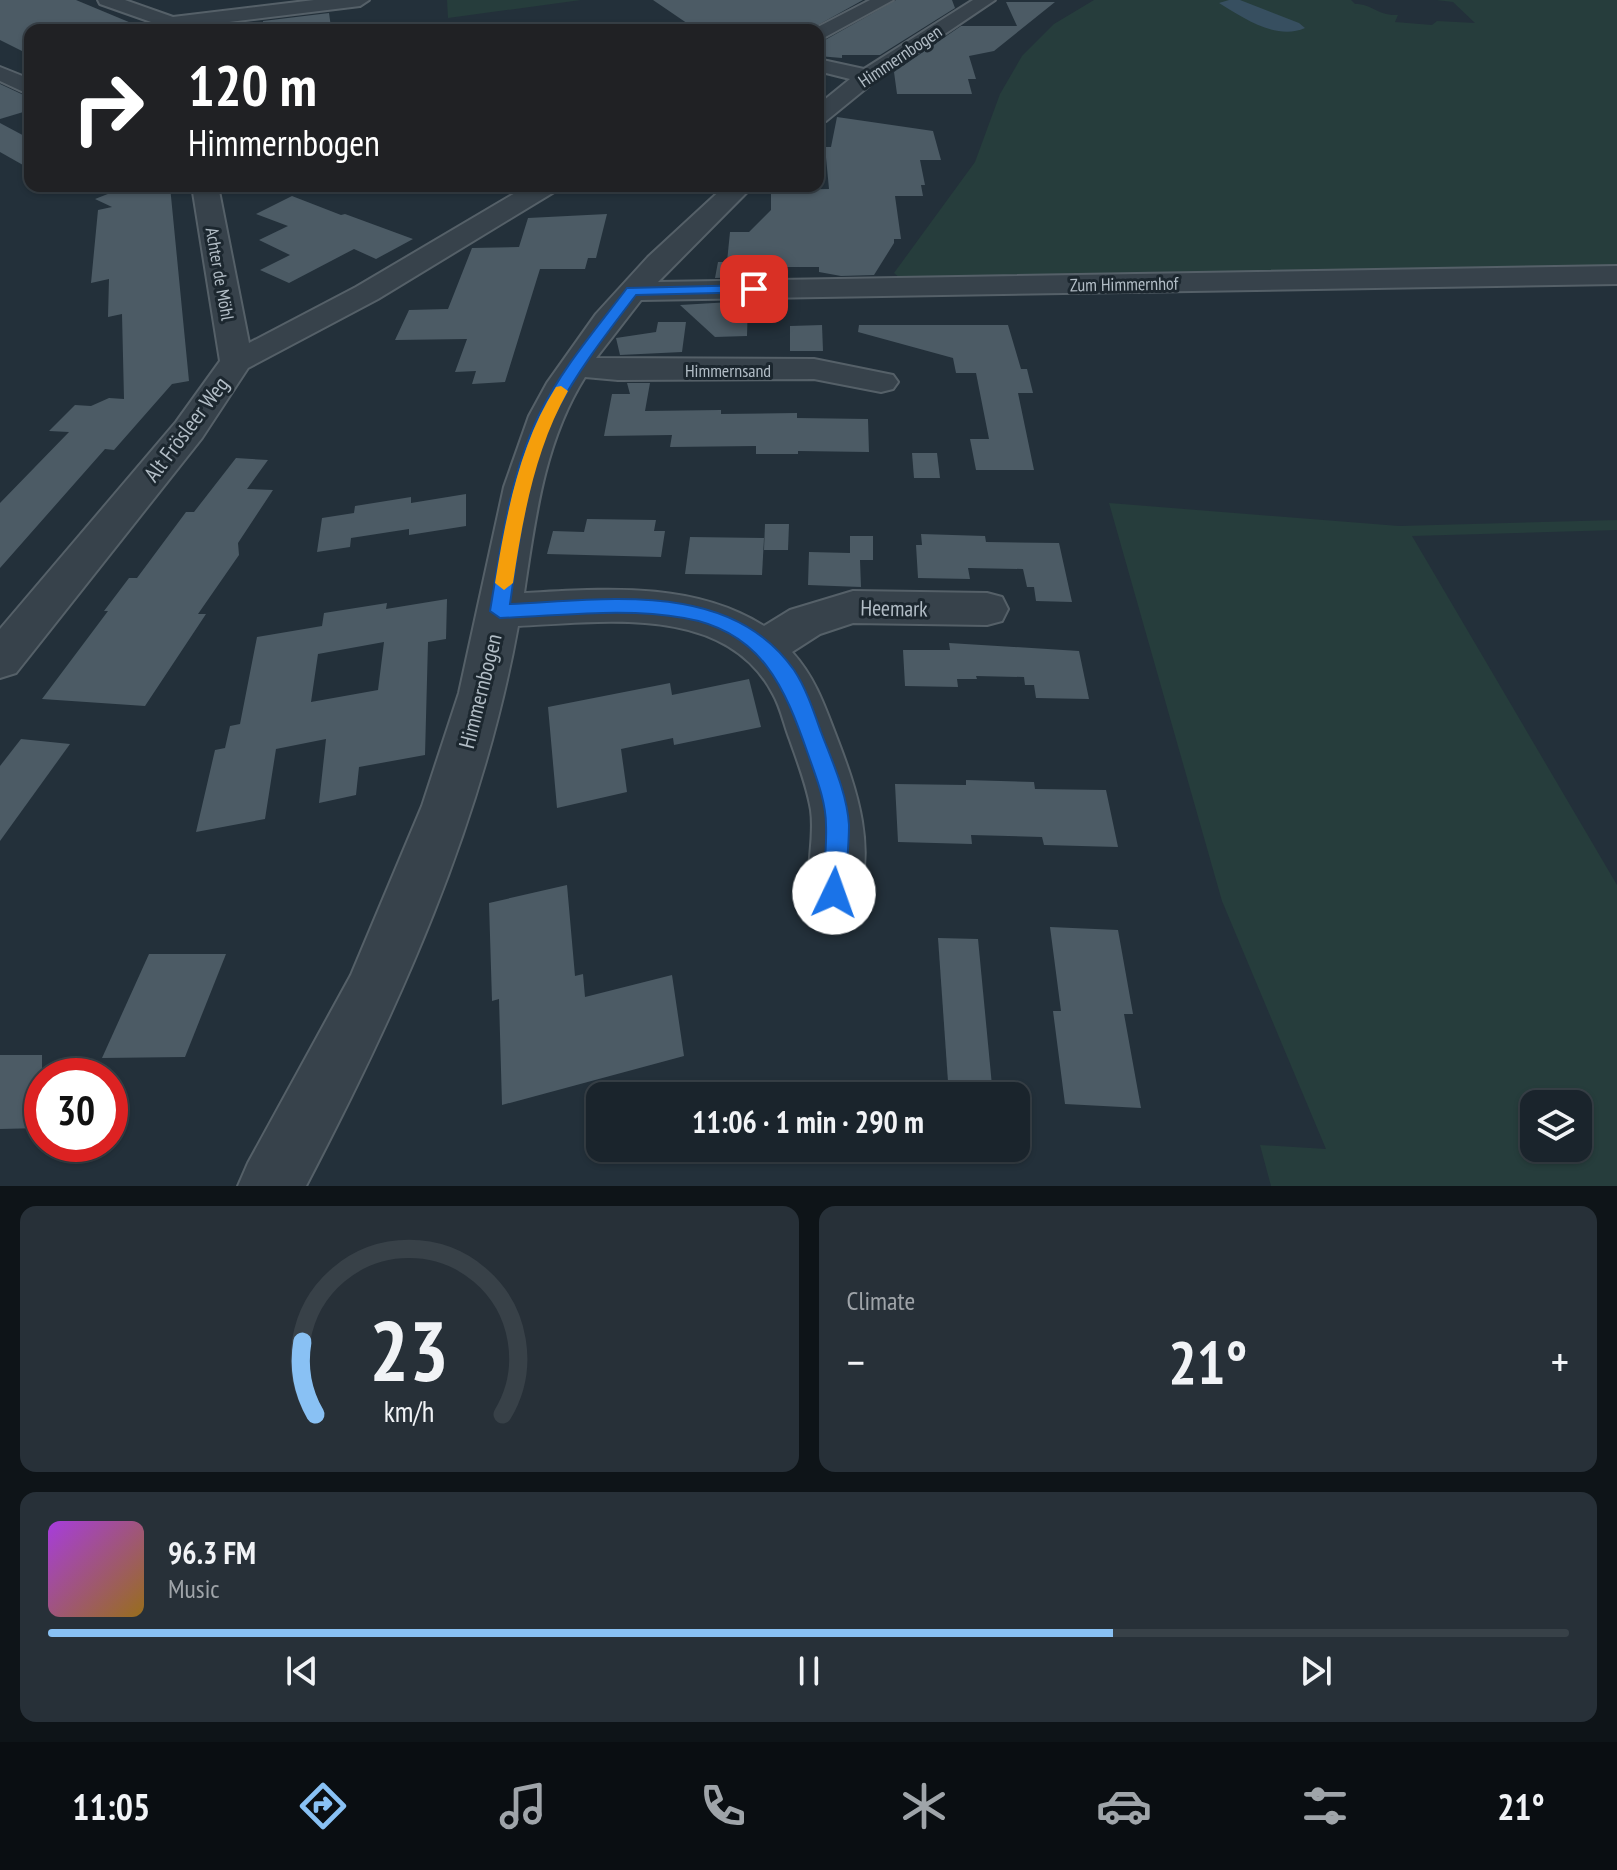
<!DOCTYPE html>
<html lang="en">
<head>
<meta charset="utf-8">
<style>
	body { margin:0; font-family:"PT Sans Narrow",sans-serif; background:#273038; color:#f1f3f6; height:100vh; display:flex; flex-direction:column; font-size:30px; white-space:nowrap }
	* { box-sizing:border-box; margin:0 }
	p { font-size:26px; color:#9fa4a9 }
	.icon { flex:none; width:44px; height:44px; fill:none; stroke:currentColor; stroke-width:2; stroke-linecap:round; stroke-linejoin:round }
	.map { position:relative; height:1186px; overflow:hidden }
	.details { display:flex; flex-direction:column; gap:20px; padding:20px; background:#0e1418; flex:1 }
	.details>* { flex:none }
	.guide { position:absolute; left:24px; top:24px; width:800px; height:168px; border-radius:16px; box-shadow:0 2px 6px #0004,0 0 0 2px #384148; background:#202124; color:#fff; overflow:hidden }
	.tools { position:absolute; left:1520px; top:1090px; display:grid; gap:16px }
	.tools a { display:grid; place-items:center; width:72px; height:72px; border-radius:16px; background:#1a242c; box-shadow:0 2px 6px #0004,0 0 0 2px #384148; font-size:40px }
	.speed { position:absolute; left:24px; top:1058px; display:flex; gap:16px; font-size:40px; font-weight:700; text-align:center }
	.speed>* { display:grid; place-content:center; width:104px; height:104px; border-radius:50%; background:#1a242c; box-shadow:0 2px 6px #0004,0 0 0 2px #384148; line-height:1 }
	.speed .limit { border:12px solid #d22; background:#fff; color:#111 }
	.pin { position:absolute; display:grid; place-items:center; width:68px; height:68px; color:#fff; margin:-34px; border-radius:16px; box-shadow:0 4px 12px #0006 }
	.me { position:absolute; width:88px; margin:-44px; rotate:3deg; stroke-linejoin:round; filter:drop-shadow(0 0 6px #0008) }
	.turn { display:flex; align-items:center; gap:28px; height:168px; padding:0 32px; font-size:36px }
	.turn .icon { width:104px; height:104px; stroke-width:2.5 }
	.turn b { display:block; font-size:56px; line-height:68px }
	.big { font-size:60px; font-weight:600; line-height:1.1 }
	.details .widget { flex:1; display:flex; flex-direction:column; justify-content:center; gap:12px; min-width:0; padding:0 28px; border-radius:16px; background:#273038 }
	.details .dial { align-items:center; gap:0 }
	.dial svg { height:208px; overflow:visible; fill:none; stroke:#384148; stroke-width:7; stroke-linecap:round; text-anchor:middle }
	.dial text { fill:#f1f3f6; stroke:none }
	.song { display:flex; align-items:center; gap:24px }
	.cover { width:96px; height:96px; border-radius:12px; background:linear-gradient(135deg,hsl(280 70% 55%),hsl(40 70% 35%)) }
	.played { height:8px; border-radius:4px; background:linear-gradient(90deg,#89c1f4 70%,#384148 70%) }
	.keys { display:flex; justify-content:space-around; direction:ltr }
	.heat { display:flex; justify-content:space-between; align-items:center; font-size:44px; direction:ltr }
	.details .tiles { flex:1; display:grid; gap:20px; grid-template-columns:1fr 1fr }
	.widget:last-child { grid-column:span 2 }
	.trip { position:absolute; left:586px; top:1082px; width:444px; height:80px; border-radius:16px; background:#1a242c; box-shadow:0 2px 6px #0004,0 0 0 2px #384148; font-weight:600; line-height:80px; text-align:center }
	.dock { display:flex; height:128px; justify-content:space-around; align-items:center; background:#0a0e12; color:#9fa4a9 }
	.dock .icon { width:56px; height:56px }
	.dock .active { color:#89c1f4 }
	.dock b { font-size:36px; color:#f1f3f6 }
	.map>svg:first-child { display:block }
	.green { fill:#263d3c; fill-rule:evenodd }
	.water { fill:#374f60 }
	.building { fill:#4c5b65; fill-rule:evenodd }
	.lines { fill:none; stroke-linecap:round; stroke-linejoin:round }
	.minor-casing { stroke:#556068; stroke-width:4 }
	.minor { fill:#37424b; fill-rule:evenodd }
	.route { fill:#1a73e8; stroke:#114b97; stroke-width:2 }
	.slow { fill:#f59e0b }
	.labels { text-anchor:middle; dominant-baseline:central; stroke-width:6; stroke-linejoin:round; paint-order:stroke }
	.far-street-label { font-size:18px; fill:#b2bdc6; stroke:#1c272f }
	.street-label { font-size:22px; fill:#b2bdc6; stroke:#1c272f }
</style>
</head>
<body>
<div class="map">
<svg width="1617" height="1186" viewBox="0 0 1617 1186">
	<rect width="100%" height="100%" fill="#23303a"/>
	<g class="green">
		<polygon points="447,0 581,0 448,18"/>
		<path d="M1094,0H1351L1355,4C1373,4 1377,16 1398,15L1395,22L1432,25L1437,21L1475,23L1453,2L1436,0H1617V267L902,280L894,273L975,162L1000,94L1022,56L1054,24Z"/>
		<path d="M1109,503L1399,526L1617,520V530L1412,536L1617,885V1186H1271L1260,1145L1326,1149L1222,901ZM1534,1104H1578V1148H1534Z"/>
	</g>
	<path class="water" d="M1229,0H1240L1299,23L1305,28C1276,41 1242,17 1219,3Z"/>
	<g class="building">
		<polygon points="0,0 76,0 148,30 30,30 30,55 0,40"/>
		<polygon points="653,0 863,0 809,30 697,30"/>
		<polygon points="896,0 952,0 955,8 880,55 842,55 842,58 818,56 818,44"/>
		<polygon points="1006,2 1055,2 994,51 969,56 976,79 968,79 972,94 897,94 894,72 961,26 1017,26"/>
		<polygon points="329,13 331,27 263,30 263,21"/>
		<polygon points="0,84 30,98 30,110 0,119"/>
		<polygon points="837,117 933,131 941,160 920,160 925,185 921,185 923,196 895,196 901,239 894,239 894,243 874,275 841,276 819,272 819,267 757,267 756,272 749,272 749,277 715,278 718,262 727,262 730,232 749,232 771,210 771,190 829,189 825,147 831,147"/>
		<polygon points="0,123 30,139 30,169 0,152"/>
		<polygon points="128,186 170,186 189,381 172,384 114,450 105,449 0,568 0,503 69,432 49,431 75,405 91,406 109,398 124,399 122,314 108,317 109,279 91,283 98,210 112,207 95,199"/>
		<polygon points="292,196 341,215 345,214 413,239 376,259 354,249 289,283 260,270 290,255 259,240 288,226 256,214"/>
		<polygon points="607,214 596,258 588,258 585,269 540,269 505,382 472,384 476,371 455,372 467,339 395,340 409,310 448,309 472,248 519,247 528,218"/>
		<polygon points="748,301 747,336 715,337 680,305"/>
		<polygon points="658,322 686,322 682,352 620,355 616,338 656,332"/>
		<polygon points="822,325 823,351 790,351 790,326"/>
		<polygon points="859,325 1008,325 1021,369 1027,369 1033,393 1018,393 1034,470 976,470 970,439 989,439 976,373 956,373 953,358 858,332"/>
		<polygon points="627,383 650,383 645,411 721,410 721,414 797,413 797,418 868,419 869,452 798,451 798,454 756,454 756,446 670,447 672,435 604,436 612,394 630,394"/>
		<polygon points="912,453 937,453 940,478 914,478"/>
		<polygon points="236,458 268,460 247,489 273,490 238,543 239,555 198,614 206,614 145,706 42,699 108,611 104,611 129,578 137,578 186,512 194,512"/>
		<polygon points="466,494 466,526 409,535 409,529 351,538 350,547 317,552 322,518 354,513 355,506 411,497 411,503"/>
		<polygon points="587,519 656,520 654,531 665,531 661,557 547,554 553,531 584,532"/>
		<polygon points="765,524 789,524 788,550 764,550"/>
		<polygon points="921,534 985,536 986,542 1059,543 1072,602 1036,601 1034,587 1027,587 1023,569 968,568 970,579 918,578 916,545 922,545"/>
		<polygon points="850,536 873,536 873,560 860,560 861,587 808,585 809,552 850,553"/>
		<polygon points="690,537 764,538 762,575 685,574"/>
		<path d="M447,599L446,639L428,642L425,755L359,767L356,795L319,803L326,739L276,749L265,819L196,832L215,750L225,748L230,726L240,724L257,637L322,626L324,613L387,603L386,609ZM384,642L378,690L311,702L318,654Z"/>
		<polygon points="949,643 1079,651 1089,699 1036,698 1034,685 1025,685 1024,677 976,676 977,679 957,679 958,687 905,686 903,650 950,650"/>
		<polygon points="749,679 761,727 674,745 673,738 621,749 627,792 557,808 548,707 670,683 672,695"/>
		<polygon points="21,739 70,744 0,841 0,766"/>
		<polygon points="966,780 1034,782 1035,789 1106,790 1118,847 1044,845 1042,837 971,835 972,844 898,842 895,784 966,785"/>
		<polygon points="567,885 575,976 583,974 585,997 672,975 684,1056 502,1105 499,999 492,1001 489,903"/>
		<polygon points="1050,927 1118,930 1133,1014 1124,1014 1141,1108 1065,1104 1053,1011 1061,1011"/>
		<polygon points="938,938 978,939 993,1096 949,1096"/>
		<polygon points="149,954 226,954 185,1057 102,1058"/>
		<polygon points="0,1055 42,1055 42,1128 0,1129"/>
	</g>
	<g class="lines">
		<g class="minor-casing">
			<g id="minor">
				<polygon points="98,0 125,0 173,17 314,0 369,0 360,6 171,29 100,4"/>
				<polygon points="870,0 893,0 818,41 818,30 812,30"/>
				<polygon points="973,0 995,0 875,81 826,121 818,123 818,105 850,79 818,71 818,59 864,69"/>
				<polygon points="0,67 30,79 30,95 0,81"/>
				<polygon points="192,186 218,186 249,343 356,287 527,186 558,186 554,192 378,299 248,368 202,438 16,673 0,678 0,629 176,422 220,361"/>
				<path d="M725,186H753L658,282L1617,266V284L641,300L596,358L814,359L893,375L898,382L893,389L881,392L814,379L618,380L585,377C544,442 535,519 524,593C605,589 692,581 764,626L790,610L853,591L987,593L1002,597L1008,609L1002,621L987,625L853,623L820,634L792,652C814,676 824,704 835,733C857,790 879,852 853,911L834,919L815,911C801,879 816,845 811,810C807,786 798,763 790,740C784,725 781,708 773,694C726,603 602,622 518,626C482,825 399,1008 306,1186H238L248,1163L351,975L422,806L459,693L504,487L529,416L547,383L596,314L648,257Z"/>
			</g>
		</g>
		<use href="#minor" class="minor"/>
	</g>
	<path class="route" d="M754,285L761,289L759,292L636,295C607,333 578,370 556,412C527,470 519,541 510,604C606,600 730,579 794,670C806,688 814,712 821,732C832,761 847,793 849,825C849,848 846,870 845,893L842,901L834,904L826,901L822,893C824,870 827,847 826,825C826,801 816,777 808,754C785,688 762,631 684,618C624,607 560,616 500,618L490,611C501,546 510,475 539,415C562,368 596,329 627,288Z"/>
	<path class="slow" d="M561,386L568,391C535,449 523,517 513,583L504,590L495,583C506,516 519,445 556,387Z"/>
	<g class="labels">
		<g class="far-street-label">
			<text transform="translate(900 56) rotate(-34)">Himmernbogen</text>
			<text transform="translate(220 274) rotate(80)">Achter de Möhl</text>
			<text transform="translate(1124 284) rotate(-1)">Zum Himmernhof</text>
			<text x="728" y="370">Himmernsand</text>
		</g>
		<g class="street-label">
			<text transform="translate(186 429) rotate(-53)">Alt Frösleer Weg</text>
			<text transform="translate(894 608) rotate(1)">Heemark</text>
			<text transform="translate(480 691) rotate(-76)">Himmernbogen</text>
		</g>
	</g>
</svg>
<div class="tools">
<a><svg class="icon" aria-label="layers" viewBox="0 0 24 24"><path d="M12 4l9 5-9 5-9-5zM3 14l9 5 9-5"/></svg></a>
</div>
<div class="speed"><div class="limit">30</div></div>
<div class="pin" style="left:754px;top:289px;background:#d93025"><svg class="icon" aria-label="arrive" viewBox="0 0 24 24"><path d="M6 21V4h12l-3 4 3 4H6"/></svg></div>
<svg class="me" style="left:834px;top:893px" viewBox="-20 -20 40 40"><circle r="19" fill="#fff"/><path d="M0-13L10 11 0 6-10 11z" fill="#1a73e8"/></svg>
<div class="trip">11:06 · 1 min · 290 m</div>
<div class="guide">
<div class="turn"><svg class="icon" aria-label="right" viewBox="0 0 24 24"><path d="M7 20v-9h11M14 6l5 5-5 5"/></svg><div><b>120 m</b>Himmernbogen</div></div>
</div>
</div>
<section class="details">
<div class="tiles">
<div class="widget dial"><svg viewBox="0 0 100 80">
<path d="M14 69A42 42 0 1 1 86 69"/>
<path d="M14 69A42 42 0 0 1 9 41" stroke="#89c1f4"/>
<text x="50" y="56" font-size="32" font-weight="700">23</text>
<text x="50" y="72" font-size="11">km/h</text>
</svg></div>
<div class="widget"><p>Climate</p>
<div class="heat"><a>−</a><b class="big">21°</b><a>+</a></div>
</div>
<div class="widget">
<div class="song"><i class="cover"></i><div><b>96.3 FM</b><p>Music</p></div></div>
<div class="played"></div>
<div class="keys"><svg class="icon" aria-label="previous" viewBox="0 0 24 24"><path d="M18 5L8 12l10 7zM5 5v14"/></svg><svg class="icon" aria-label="pause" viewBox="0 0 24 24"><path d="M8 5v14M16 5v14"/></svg><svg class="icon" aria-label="next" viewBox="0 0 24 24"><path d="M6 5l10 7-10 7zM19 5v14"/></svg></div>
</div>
</div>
</section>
<nav class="dock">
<b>11:05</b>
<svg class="icon active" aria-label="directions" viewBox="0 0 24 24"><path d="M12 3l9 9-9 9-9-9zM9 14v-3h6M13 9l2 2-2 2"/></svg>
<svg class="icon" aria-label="music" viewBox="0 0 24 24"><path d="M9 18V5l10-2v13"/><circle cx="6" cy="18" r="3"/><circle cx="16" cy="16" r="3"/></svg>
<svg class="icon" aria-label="phone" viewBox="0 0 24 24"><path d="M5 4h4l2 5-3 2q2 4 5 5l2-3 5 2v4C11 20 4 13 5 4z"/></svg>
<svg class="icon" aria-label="climate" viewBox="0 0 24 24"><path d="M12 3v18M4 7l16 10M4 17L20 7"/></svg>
<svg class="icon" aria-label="car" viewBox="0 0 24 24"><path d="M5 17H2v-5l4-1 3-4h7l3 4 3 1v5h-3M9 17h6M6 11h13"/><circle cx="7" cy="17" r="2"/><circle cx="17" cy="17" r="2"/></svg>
<svg class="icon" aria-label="filters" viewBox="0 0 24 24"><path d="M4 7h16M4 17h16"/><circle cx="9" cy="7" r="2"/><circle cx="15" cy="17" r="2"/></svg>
<b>21°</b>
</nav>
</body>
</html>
